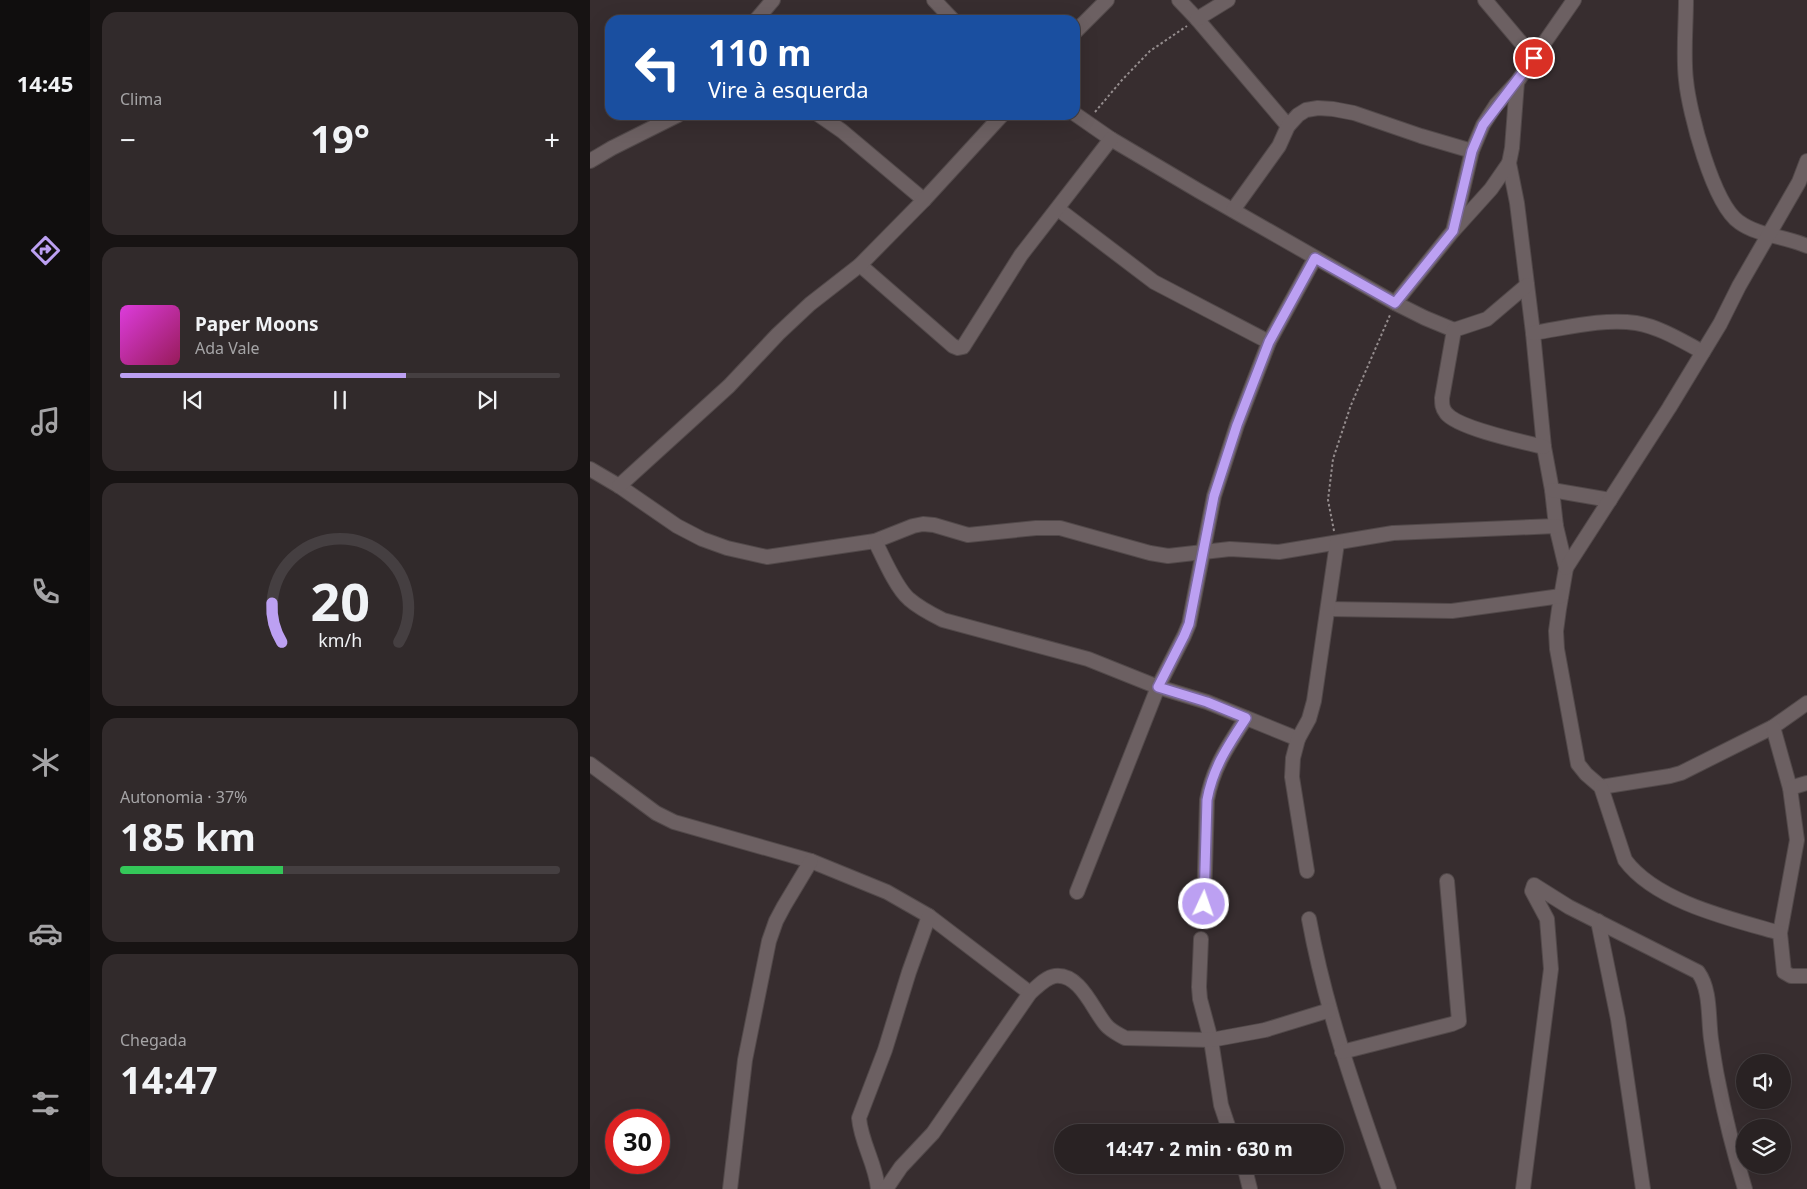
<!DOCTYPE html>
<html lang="pt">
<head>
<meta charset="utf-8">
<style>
	body { margin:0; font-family:"Noto Sans",sans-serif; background:#312a2b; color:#f1f3f6; height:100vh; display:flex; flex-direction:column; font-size:19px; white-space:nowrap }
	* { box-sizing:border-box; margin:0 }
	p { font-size:16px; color:#a5a4a6 }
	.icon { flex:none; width:28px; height:28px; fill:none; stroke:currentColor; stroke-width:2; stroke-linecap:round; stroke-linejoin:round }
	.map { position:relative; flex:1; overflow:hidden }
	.drawer { display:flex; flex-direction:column; gap:12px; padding:12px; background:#171313; width:500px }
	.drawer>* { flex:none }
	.hud { position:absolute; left:15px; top:15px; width:475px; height:105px; border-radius:15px; box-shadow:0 5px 20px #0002,0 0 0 1px #453f41; background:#1a4fa0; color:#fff; overflow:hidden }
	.tools { position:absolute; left:1146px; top:1054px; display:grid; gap:10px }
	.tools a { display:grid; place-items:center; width:55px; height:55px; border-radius:50%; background:#292223; box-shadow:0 5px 20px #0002,0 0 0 1px #453f41; font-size:25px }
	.speed { position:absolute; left:15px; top:1109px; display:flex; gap:10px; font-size:25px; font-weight:700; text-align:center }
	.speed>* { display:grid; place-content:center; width:65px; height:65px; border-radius:50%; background:#292223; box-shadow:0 5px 20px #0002,0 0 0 1px #453f41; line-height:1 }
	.speed .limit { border:8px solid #d22; background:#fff; color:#111 }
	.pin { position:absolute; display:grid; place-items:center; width:42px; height:42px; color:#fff; margin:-21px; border:2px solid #fff; border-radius:50%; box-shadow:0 1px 5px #0007 }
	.me { position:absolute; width:55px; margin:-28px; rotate:3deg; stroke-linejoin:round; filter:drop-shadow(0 0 4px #0008) }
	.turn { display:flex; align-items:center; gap:18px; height:105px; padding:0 20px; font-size:22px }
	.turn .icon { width:65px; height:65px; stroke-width:2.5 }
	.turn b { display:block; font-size:35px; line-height:42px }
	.big { font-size:38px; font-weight:700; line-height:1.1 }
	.drawer .widget { flex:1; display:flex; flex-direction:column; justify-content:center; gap:8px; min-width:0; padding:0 18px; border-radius:15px; background:#312a2b }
	.drawer .dial { align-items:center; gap:0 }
	.dial svg { height:130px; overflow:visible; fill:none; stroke:#453f41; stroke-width:7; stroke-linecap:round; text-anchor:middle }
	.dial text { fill:#f1f3f6; stroke:none }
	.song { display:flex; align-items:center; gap:15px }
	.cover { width:60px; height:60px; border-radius:8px; background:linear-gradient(135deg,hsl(300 70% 55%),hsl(330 70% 35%)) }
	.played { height:5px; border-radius:2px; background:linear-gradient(90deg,#bca0f2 65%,#453f41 65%) }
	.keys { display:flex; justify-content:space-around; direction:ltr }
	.heat { display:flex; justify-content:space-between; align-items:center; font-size:28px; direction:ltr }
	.charge { height:8px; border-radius:4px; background:linear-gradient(90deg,#34c759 37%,#453f41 0) }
	.trip { position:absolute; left:464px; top:1124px; width:290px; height:50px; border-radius:25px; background:#292223; box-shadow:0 5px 20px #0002,0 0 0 1px #453f41; font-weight:700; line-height:50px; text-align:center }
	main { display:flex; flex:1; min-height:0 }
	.dock { display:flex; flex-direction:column; width:90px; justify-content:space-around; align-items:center; background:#100e0e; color:#a5a4a6 }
	.dock .icon { width:35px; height:35px }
	.dock .current { color:#bca0f2 }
	.dock b { font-size:22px; color:#f1f3f6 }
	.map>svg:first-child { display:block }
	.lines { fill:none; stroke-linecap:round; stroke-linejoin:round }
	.minor-casing { stroke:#52494a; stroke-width:16 }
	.path { stroke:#958d8e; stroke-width:2; stroke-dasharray:2.5 2.5; stroke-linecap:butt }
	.minor { stroke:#6c6062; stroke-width:14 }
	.route-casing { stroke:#7a689d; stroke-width:12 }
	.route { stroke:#bca0f2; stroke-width:9 }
</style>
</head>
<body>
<main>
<nav class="dock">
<b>14:45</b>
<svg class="icon current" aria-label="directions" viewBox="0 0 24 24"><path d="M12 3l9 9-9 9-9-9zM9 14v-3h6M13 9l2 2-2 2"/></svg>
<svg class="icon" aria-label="music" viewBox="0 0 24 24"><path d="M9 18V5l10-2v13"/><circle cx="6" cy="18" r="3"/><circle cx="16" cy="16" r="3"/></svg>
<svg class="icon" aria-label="phone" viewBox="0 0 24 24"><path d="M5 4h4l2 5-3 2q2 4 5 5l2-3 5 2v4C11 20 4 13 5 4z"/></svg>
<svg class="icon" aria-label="climate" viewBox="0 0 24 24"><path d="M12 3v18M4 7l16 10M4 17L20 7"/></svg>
<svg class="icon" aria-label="car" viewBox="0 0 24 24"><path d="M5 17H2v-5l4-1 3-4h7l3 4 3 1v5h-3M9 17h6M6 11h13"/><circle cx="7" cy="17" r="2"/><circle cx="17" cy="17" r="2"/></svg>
<svg class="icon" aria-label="filters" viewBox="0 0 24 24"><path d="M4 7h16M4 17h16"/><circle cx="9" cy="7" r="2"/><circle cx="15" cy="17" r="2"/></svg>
</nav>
<section class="drawer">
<div class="widget"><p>Clima</p>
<div class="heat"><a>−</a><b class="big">19°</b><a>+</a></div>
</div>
<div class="widget">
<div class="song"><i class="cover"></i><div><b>Paper Moons</b><p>Ada Vale</p></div></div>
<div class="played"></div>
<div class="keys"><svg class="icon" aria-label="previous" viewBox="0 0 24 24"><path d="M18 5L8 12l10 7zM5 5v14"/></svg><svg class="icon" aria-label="pause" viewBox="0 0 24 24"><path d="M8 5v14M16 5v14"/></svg><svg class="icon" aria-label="next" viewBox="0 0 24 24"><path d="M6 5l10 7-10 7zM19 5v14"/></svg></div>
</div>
<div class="widget dial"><svg viewBox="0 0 100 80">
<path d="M14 69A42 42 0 1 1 86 69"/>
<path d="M14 69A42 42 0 0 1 8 45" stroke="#bca0f2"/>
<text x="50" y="56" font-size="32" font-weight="700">20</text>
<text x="50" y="72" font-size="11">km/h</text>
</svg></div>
<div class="widget"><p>Autonomia · 37%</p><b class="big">185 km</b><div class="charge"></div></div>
<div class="widget"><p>Chegada</p><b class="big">14:47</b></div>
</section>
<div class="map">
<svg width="1217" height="1189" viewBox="0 0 1217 1189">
	<rect width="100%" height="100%" fill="#372d2f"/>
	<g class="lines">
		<g class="minor-casing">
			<g id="minor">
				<polyline points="344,0 363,20"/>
				<polyline points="589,0 607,19 698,126"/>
				<polyline points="895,0 944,58"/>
				<path d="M1096,0C1096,26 1093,55 1096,80C1099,112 1123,204 1149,222C1168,236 1195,236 1217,246"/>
				<polyline points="607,19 638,0"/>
				<polyline points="166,20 183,0"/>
				<polyline points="485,32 517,0"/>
				<polyline points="927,82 922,148 919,163 927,203 943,333 954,447 962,490 966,526 976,568 969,609 966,631 967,649 988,764 996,774 1011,787 1080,776 1091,773 1183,727 1217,703"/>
				<polyline points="485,114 521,139 609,191 805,303 835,318 864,330"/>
				<polyline points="229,115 252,131 334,200"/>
				<polyline points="0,161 22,148 88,115"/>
				<polyline points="468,209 564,282 679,342"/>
				<polyline points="643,210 689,146 698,126 708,115 716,110 728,108 743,109 764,113 831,136 882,151"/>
				<polyline points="864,230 901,189 919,163"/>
				<polyline points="270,265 363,346 368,348 373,347 431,255 521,139"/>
				<path d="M937,285L897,319L864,330L852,398C852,404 852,408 856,413C867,428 933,442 954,447"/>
				<polyline points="805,303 863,231 882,151 893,125 906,105 927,82 984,0"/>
				<path d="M943,333C976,328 1013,318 1046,323C1070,327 1092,341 1113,352"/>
				<polyline points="0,469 29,486 87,526 112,539 137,548 177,557 285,541 323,526 333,524 344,525 378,535 446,528 470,528 560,553 578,556 640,549 689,552 803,533 966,526"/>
				<polyline points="29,486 139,386 188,334 220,304 270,265 334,200 412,115"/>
				<polyline points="962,490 1020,500"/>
				<path d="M285,541C293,557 306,588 319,599C329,608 341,614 353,620L498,659L568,687L617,702L708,739"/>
				<polyline points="976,568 1079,408 1130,324 1149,286 1209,182 1217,161"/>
				<polyline points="738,609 862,611 971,596"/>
				<polyline points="1183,727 1200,788 1207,840 1190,933 1194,972 1201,976 1217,976"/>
				<polyline points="0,764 66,813 84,822 221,861 297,892 339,916 440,993"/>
				<path d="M1011,787L1035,860C1066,902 1141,919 1190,933"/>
				<polyline points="1200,788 1217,783"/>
				<polyline points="717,871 702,777 703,758 708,739 719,719 724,701 747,543"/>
				<polyline points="487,892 568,687 594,636 599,624 624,496 647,425 679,342 725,258"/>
				<path d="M614,904L617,800C623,767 638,746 656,718"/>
				<path d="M719,919C736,1012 768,1100 799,1189"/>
				<polyline points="1008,921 1028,1019 1053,1189"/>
				<polyline points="611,939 609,987 610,999 621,1040 631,1105 640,1132"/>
				<polyline points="752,1052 862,1024 869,1021 857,881"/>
				<polyline points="654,1165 660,1189"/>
				<polyline points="140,1189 155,1060 179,941 186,921 194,906 221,861"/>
				<path d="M288,1189C286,1164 271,1143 269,1118L295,1050L319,972L339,916"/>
				<path d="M296,1189L311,1167L343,1133L440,993C447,987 456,977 465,976C490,973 503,1010 516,1025C521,1031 528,1034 535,1038L621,1040L675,1030L740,1010"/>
				<path d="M933,1189L961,969L957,919L942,891L944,885L979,907L1108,972C1121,990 1118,1017 1121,1039C1123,1053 1125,1067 1128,1081C1135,1117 1144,1153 1155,1189"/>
			</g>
		</g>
		<g class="path">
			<polyline points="505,112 532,80 560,51 597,26"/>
			<polyline points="744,531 738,500 743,459 761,405 800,315"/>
		</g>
		<use href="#minor" class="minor"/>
	</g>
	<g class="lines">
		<g class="route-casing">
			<path id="route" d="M614,904L617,800C623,767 638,746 656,718L617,702L568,687L594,636L599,624L624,496L647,425L679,342L725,258L805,303L863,231L882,151L893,125L944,58"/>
		</g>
		<use href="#route" class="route"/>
	</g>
</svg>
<div class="tools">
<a><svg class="icon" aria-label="sound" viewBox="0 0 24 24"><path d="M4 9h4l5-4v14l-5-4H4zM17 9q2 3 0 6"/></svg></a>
<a><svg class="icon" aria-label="layers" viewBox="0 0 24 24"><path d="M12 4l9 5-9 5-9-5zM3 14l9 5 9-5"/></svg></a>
</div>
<div class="speed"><div class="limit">30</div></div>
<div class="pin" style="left:944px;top:58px;background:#d93025"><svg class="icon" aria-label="arrive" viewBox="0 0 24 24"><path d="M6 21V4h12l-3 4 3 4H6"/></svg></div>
<svg class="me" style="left:614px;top:904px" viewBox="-20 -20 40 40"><circle r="17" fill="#bca0f2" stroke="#fff" stroke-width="3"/><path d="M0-11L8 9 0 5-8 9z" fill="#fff"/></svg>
<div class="trip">14:47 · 2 min · 630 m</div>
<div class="hud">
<div class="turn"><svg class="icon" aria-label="left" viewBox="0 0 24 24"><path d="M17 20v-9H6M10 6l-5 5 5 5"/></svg><div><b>110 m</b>Vire à esquerda</div></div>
</div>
</div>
</main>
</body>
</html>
